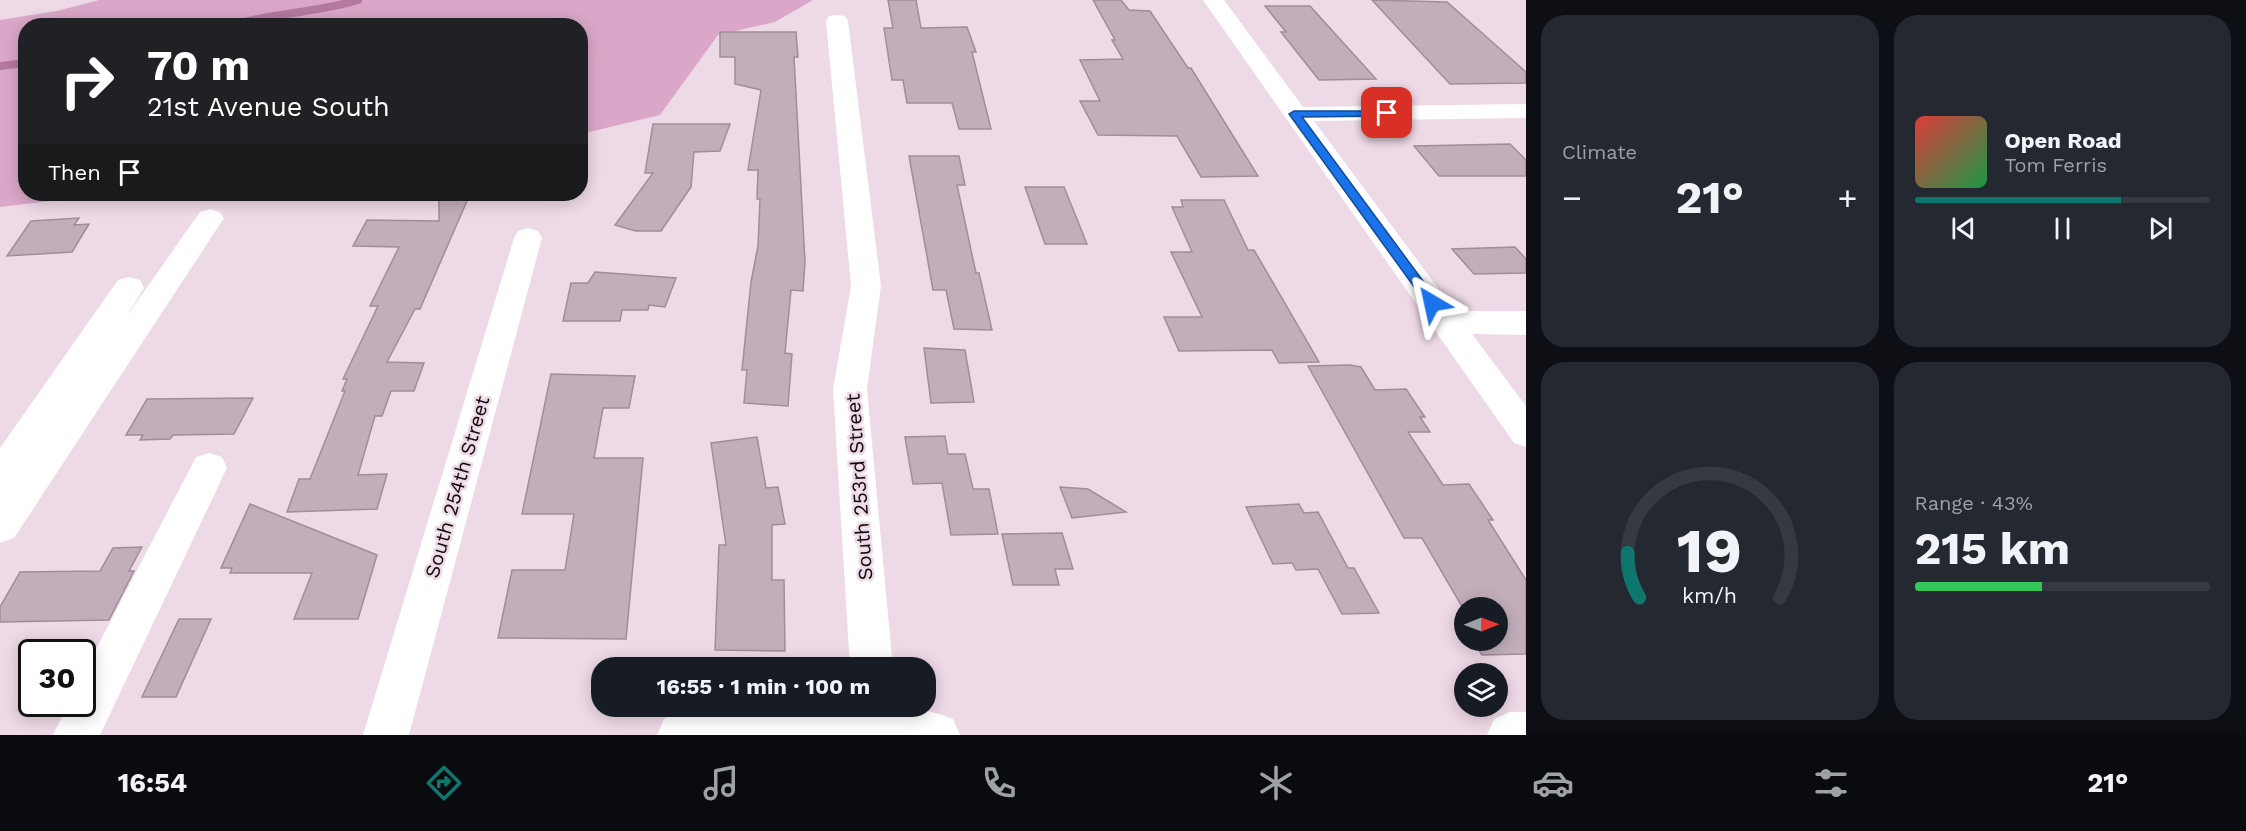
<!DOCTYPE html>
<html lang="en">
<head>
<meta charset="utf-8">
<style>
	body { margin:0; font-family:"Work Sans",sans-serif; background:#242831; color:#f1f3f6; height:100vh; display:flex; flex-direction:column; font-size:22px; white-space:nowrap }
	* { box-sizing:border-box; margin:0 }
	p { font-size:20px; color:#9ea1a6 }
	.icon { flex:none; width:33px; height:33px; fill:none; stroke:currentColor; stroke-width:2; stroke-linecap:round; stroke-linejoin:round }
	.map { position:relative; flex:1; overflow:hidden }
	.side { display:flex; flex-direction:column; gap:15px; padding:15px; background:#0d0f14; width:720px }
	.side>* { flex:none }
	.guide { position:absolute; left:18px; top:18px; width:570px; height:183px; border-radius:24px; box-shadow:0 3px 15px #0003; background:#202124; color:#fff; overflow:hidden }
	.needle { width:39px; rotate:89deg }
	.tools { position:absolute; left:1454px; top:597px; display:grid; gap:12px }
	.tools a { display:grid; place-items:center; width:54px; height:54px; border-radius:50%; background:#171b24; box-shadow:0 3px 15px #0003; font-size:30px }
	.speed { position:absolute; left:18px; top:639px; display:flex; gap:12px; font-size:30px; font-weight:700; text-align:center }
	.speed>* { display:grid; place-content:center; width:78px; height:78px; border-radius:50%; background:#171b24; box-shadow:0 3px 15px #0003; line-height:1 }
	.speed .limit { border:3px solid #111; border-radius:9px; background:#fff; color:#111 }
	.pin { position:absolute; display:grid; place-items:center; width:51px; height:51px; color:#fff; margin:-26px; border-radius:12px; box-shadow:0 3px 9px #0006 }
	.me { position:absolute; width:66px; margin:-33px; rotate:324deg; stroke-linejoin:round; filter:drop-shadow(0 0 4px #0008) }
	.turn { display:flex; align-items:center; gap:21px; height:126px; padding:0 30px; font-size:27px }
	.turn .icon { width:78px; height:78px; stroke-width:2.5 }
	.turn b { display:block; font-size:42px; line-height:51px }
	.then { display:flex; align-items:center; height:57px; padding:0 30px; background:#0003; gap:12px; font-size:22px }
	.big { font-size:45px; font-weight:700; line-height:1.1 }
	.side .card { flex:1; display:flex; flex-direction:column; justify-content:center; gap:9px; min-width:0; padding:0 21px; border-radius:24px; background:#242831 }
	.side .dial { align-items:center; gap:0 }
	.dial svg { height:156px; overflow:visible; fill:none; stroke:#363941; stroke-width:7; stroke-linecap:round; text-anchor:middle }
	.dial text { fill:#f1f3f6; stroke:none }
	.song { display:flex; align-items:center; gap:18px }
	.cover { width:72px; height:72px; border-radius:9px; background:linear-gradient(135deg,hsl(0 70% 55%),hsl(140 70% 35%)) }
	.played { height:6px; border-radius:3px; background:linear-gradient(90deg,#0f766e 70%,#363941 70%) }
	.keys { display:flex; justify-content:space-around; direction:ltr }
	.heat { display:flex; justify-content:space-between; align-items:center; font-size:33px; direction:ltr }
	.charge { height:9px; border-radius:4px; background:linear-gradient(90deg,#34c759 43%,#363941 0) }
	.side .tiles { flex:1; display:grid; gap:15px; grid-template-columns:repeat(2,1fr) }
	.trip { position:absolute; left:591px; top:657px; width:345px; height:60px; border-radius:24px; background:#171b24; box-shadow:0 3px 15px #0003; font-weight:700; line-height:60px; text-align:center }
	.dock { display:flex; height:96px; justify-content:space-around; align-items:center; background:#090b0e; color:#9ea1a6 }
	.dock .icon { width:42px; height:42px }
	.dock .active { color:#0f766e }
	.dock b { font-size:27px; color:#f1f3f6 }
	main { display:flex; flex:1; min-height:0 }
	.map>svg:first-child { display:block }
	.green { fill:#daa7c8 }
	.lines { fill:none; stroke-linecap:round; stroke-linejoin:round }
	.stream { stroke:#b479a1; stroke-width:8 }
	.building { fill:#c1aeba; stroke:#a08d99; stroke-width:1.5 }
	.minor { fill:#fff; fill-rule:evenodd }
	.route { fill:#1a73e8; stroke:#114b97; stroke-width:1.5 }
	.labels { text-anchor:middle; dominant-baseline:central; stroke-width:5; stroke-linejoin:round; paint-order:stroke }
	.street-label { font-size:20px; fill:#10090d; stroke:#eed9e6 }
</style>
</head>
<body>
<main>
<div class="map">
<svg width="1526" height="735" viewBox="0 0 1526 735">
	<rect width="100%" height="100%" fill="#eed9e6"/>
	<polygon class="green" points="99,0 813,0 775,22 718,35 660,115 581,134 580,26 26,26 26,194 109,194 0,207 0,20 57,11"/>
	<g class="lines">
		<g class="stream">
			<path d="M229,26C271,13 316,13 358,0"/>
			<polyline points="0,66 26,63"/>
		</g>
	</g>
	<g class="building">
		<polygon points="888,0 916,0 921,28 967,27 976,52 972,52 991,129 959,129 952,103 907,103 903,80 892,80 884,28 893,28"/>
		<polygon points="1093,0 1121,0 1129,10 1150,11 1188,68 1191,68 1258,176 1201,177 1177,136 1098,135 1080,101 1100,101 1080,60 1123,59 1112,40 1115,40"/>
		<polygon points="1372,0 1447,2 1526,72 1526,83 1450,84"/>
		<polygon points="1265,6 1310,6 1376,79 1319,80 1281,32 1286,32"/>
		<polygon points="720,32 796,32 798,57 794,57 805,262 803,291 791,290 785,353 792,354 788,406 744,403 747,370 742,370 751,282 758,246 760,199 757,199 758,170 748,170 761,90 735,84 735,57 720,57"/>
		<polygon points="653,124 730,124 720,151 694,152 691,187 661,231 636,231 615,225 653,173 645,173"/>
		<polygon points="1510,144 1526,160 1526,176 1439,176 1414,146"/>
		<polygon points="909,156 959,156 965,185 957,185 976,273 979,273 992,330 954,329 946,290 933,290"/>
		<polygon points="1025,187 1064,187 1087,244 1045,244"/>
		<polygon points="439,194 470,194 420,309 415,309 387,362 424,363 414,391 391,391 382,416 375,416 358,475 387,474 377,509 287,512 299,479 310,479 345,391 342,391 347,379 343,379 378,306 370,306 399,247 353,246 367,220 439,221"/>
		<polygon points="1181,200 1224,200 1248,250 1254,250 1319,362 1279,363 1272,350 1179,351 1164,317 1202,317 1171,252 1192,252 1172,207 1183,207"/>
		<polygon points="79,218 74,225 89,224 72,252 7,256 31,221"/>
		<polygon points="1515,247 1526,259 1526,273 1474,274 1452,249"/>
		<polygon points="595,272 676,278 665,307 649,305 648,310 622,310 620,321 563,321 571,283 588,283"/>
		<polygon points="924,348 965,350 974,402 931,403"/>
		<polygon points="1350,365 1361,367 1375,390 1406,389 1425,417 1420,417 1430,432 1408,432 1443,485 1469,484 1493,520 1488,520 1526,580 1526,654 1482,655 1472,640 1497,640 1497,608 1464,608 1464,610 1422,538 1404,538 1308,366"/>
		<polygon points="551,374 635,376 629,408 603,408 594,458 643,458 626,639 498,638 512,570 565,570 574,514 522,514"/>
		<polygon points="253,398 234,434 173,435 170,439 140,440 143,435 126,435 147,399"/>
		<polygon points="945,436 948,454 965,454 973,489 989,489 998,534 951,535 942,483 913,484 905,437"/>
		<polygon points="757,437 766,488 778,487 785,524 772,525 772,580 784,580 785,651 715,650 719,545 726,545 711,443"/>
		<polygon points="1060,487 1088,489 1126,512 1072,518"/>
		<polygon points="250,504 377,555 358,619 294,619 312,573 230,573 232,568 221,568"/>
		<polygon points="1299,504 1304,513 1318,512 1348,568 1354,568 1379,613 1342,614 1318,569 1296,570 1292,563 1273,564 1246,507"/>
		<polygon points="1062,533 1073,569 1055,569 1059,585 1013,585 1002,534"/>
		<polygon points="142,547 129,571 134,571 109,620 0,622 0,607 20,572 100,571 113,548"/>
		<polygon points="179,619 211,619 176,697 142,697"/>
	</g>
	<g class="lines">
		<g class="minor">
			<polygon points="1203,0 1224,0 1303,107 1526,104 1526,118 1314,121 1455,311 1526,311 1526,335 1472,334 1526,406 1526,447 1514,443"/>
			<polygon points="837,15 845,16 848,21 881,286 867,389 893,668 850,668 833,389 851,286 826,21 829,16"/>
			<polygon points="210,209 220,212 224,218 14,538 0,543 0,448 118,280 129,277 140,280 144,288 126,317 200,212"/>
			<polygon points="528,228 538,231 542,238 409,735 363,735 514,238 518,231"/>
			<polygon points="209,453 222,457 227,468 100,735 53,735 68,704 82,704 82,676 196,457"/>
			<path d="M786,706C841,706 902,698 953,719L960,735H657L664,719L680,712Z"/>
			<polygon points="1510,712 1526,712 1526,735 1487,735 1494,719"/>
		</g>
	</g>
	<polygon class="route" points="1294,111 1390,111 1390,115 1387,116 1302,117 1437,300 1437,306 1428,306 1289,114"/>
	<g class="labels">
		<g class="street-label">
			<text transform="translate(457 487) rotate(-74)">South 254th Street</text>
			<text transform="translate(859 487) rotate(-94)">South 253rd Street</text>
		</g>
	</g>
</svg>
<div class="tools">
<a><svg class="needle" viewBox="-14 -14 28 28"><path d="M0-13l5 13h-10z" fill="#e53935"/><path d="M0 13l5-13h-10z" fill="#9ea1a6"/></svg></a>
<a><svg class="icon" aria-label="layers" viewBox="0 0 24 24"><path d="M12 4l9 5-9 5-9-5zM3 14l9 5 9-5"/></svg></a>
</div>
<div class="speed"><div class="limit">30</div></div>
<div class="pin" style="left:1387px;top:113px;background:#d93025"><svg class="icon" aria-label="arrive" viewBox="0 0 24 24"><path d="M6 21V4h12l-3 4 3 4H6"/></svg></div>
<svg class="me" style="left:1432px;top:303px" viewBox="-20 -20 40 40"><path d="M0-17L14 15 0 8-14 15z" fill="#1a73e8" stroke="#fff" stroke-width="4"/></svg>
<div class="trip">16:55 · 1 min · 100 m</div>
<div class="guide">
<div class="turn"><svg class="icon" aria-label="right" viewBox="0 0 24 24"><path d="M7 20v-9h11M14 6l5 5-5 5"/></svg><div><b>70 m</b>21st Avenue South</div></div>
<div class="then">Then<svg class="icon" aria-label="arrive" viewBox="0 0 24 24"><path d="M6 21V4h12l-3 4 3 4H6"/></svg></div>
</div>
</div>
<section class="side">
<div class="tiles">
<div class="card"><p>Climate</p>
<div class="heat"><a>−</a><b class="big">21°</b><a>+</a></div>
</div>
<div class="card">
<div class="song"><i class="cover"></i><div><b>Open Road</b><p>Tom Ferris</p></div></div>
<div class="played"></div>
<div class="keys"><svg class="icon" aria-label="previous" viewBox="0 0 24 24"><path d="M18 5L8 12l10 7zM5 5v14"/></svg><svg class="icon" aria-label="pause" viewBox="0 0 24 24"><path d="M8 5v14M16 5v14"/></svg><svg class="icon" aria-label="next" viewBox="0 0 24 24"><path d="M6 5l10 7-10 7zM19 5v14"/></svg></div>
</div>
<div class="card dial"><svg viewBox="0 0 100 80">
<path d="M14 69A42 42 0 1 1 86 69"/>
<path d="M14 69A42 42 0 0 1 8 46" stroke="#0f766e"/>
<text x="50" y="56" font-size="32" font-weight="700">19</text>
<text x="50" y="72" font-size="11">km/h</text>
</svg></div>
<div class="card"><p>Range · 43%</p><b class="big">215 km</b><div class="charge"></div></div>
</div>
</section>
</main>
<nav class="dock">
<b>16:54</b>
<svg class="icon active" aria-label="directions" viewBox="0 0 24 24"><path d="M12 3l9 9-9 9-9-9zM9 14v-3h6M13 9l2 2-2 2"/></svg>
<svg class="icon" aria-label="music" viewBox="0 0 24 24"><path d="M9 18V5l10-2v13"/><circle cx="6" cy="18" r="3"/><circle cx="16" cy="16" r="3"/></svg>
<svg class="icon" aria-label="phone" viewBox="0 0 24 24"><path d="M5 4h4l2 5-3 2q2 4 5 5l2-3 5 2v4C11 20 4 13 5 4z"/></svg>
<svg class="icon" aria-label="climate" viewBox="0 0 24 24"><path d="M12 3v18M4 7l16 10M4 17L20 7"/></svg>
<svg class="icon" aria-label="car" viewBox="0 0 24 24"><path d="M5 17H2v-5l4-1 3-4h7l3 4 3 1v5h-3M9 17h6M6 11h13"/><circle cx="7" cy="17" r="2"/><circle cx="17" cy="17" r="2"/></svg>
<svg class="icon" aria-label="filters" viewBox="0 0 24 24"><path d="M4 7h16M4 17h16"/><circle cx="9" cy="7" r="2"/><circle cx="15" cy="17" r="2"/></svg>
<b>21°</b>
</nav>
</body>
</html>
